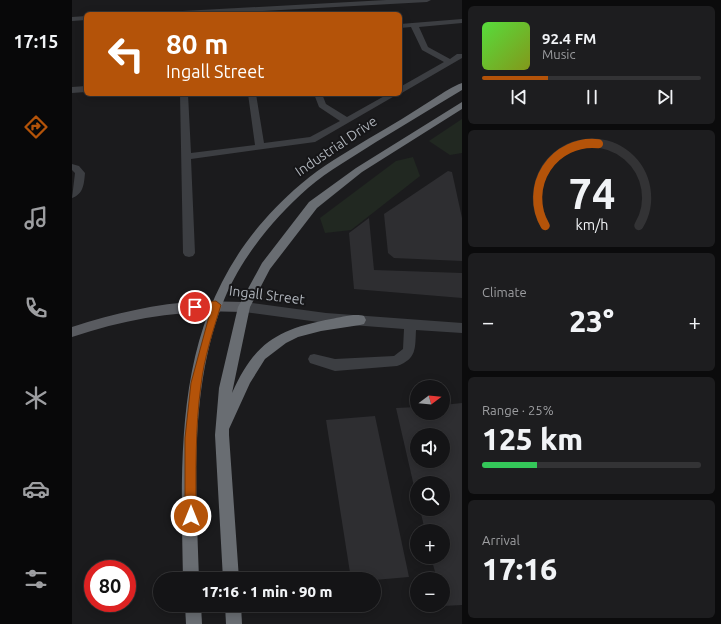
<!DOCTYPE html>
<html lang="en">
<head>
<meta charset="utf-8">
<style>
	body { margin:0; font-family:Ubuntu,sans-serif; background:#1d1d1f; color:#f1f3f6; height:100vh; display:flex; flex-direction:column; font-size:15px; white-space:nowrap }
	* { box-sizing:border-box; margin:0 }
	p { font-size:13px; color:#9d9ea1 }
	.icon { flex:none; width:22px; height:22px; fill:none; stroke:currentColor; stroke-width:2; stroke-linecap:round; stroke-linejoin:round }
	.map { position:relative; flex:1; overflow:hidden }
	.side { display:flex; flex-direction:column; gap:6px; padding:6px; background:#0b0b0c; width:259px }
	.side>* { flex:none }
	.hud { position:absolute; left:12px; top:12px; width:318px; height:84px; border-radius:6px; box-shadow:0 2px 10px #0003,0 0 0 1px #333335; background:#b45309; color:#fff; overflow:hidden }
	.needle { width:26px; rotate:74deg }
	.controls { position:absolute; left:338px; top:380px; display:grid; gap:8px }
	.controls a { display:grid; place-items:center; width:40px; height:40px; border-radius:50%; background:#141416; box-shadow:0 2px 10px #0003,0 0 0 1px #333335; font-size:20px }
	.speed { position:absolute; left:12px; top:560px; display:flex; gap:8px; font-size:20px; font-weight:700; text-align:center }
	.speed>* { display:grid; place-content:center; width:52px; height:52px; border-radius:50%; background:#141416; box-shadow:0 2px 10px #0003,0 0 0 1px #333335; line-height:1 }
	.speed .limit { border:6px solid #d22; background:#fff; color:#111 }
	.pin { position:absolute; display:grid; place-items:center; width:34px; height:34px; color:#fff; margin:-17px; border:2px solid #fff; border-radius:50%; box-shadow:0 1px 4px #0007 }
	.me { position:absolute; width:44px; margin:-22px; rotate:0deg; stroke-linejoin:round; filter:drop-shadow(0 0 3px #0008) }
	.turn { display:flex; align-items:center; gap:14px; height:84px; padding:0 16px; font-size:18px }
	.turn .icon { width:52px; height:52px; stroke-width:2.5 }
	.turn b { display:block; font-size:28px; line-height:34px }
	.big { font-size:30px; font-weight:800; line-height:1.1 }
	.side .widget { flex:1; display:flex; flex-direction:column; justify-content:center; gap:6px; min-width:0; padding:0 14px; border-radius:6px; background:#1d1d1f }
	.side .dial { align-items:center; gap:0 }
	.dial svg { height:104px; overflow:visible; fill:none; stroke:#333335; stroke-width:7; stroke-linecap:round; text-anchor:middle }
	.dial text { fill:#f1f3f6; stroke:none }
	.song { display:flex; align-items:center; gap:12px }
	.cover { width:48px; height:48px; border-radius:6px; background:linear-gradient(135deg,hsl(110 70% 55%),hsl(70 70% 35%)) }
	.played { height:4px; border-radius:2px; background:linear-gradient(90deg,#b45309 30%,#333335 30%) }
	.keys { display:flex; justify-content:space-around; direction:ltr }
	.heat { display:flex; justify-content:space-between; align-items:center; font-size:22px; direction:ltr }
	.charge { height:6px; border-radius:3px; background:linear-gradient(90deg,#34c759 25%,#333335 0) }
	.trip { position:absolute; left:81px; top:572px; width:228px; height:40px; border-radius:20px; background:#141416; box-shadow:0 2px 10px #0003,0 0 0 1px #333335; font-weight:800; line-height:40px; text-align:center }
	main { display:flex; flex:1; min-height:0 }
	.tab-bar { display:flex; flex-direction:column; width:72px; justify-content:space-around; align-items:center; background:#080809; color:#9d9ea1 }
	.tab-bar .icon { width:28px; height:28px }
	.tab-bar .current { color:#b45309 }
	.tab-bar b { font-size:18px; color:#f1f3f6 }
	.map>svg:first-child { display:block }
	.green { fill:#212821 }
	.building { fill:#2e2e31; fill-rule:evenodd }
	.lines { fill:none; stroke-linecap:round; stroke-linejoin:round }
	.minor { fill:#3c3e42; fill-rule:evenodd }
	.major { fill:#595b60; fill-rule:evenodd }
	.highway { fill:#696d72; fill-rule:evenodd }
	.route { fill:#b45309; stroke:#753606 }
	.labels { text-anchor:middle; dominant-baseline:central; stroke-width:4; stroke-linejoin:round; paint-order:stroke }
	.street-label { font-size:14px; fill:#afb4bb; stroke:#161618 }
</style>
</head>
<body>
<main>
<nav class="tab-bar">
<b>17:15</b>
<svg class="icon current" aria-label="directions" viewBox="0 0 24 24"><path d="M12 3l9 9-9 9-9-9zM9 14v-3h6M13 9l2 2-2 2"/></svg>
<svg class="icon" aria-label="music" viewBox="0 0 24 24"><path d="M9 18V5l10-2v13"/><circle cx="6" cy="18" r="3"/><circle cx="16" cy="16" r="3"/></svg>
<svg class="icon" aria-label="phone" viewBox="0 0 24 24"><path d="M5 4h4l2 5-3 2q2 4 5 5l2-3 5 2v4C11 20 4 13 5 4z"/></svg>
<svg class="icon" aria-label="climate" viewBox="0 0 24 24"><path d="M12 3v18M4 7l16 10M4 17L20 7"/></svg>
<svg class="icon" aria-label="car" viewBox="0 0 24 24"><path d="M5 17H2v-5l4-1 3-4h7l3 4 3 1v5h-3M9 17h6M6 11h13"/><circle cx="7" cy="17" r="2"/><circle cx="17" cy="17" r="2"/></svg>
<svg class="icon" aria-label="filters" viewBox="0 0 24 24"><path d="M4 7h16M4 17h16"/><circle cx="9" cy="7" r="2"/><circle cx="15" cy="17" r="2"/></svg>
</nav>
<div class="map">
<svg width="390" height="624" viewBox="0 0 390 624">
	<rect width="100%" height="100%" fill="#1b1b1d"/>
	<g class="green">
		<polygon points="390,119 390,153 378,155 357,141"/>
		<polygon points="341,157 348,176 279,230 253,233 248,218 324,161"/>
	</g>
	<g class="building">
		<polygon points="376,171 380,172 390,218 390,261 322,258 316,253 312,214"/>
		<polygon points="297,218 302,270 390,273 390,298 282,289 277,233"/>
		<path d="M390,403V605L371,606V579H365L359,557H371V531H353L348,509H371V483H345L344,495L324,408L345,407V413H371V405ZM345,435H371V461H345Z"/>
		<polygon points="303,416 337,577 302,580 279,579 254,420"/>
	</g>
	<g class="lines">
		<g class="minor">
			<polygon points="314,0 359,0 355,2 134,14 88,14 92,12"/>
			<polygon points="14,16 14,20 0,21 0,17"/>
			<polygon points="390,19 390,23 347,27 356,47 378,59 385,54 390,54 390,58 328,94 328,87 372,62 350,50 339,27 328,28 328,24"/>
			<polygon points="14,86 14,92 0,93 0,87"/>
			<polygon points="108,94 116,94 119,153 183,145 176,94 184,94 192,143 238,137 268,121 247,107 242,94 250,94 254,104 275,117 316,94 326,94 243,142 119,159 123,253 121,256 117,257 113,256 111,253"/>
			<path d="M0,164L7,166L13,173C12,183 12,194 0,198L3,173L0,170Z"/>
			<path d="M172,302L254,313L390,323V333L344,330C343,348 345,359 325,366L263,371L238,363L236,359L238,355L242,354L263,359L322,356L331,349L332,329L254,323L172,312L168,310L166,307L168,304Z"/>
		</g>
		<path class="major" d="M128,301L172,302L176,304L178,307L176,310L172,312C112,309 56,318 0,337V327C42,313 84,304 128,301Z"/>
		<g class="highway">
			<path d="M390,83V90C361,107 333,125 304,142C281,157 257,170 236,188C201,219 167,260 150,305C117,391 124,488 127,579H111C108,427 102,292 229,184C250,166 273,153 296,139C319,126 341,112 363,98C371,93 381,86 390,83Z"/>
			<path d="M390,102V109L290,172L245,208L198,269L178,307L160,393C182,343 206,329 259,319C269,317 283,313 292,316L294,320L292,324L288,325L249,331L226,337L214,343L193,359L178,383L157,429V435L167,579H151L143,435L147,388L166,307L190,263L237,202L284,168Z"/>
			<polygon points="113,605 129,605 130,624 114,624"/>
			<polygon points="153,605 169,605 170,624 154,624"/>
		</g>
	</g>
	<path class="route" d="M144,301L149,305C141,331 132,358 129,385C123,428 124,472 124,516L123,520L119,521L115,520L113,516V438L119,383L139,309L123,310L118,307L123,303Z"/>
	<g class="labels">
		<g class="street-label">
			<text transform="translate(264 146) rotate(-34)">Industrial Drive</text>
			<text transform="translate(195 295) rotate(7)">Ingall Street</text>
		</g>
	</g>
</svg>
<div class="controls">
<a><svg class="needle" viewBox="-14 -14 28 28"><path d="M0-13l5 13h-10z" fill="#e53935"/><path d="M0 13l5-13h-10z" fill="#9d9ea1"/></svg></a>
<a><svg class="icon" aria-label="sound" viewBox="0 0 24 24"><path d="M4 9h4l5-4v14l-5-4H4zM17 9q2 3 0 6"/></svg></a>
<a><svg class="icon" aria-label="search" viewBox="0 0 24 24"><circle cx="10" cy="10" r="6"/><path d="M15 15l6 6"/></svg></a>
<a>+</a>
<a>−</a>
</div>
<div class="speed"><div class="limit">80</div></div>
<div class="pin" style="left:123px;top:307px;background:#d93025"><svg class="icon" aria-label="arrive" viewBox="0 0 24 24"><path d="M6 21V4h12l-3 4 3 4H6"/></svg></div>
<svg class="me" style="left:119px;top:516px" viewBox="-20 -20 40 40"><circle r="17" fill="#b45309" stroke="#fff" stroke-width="3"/><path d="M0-11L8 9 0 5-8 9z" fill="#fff"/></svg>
<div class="trip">17:16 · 1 min · 90 m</div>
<div class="hud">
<div class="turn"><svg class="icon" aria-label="left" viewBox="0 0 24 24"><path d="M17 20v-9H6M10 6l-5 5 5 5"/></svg><div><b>80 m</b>Ingall Street</div></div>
</div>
</div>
<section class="side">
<div class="widget">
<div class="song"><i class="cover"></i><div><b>92.4 FM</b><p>Music</p></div></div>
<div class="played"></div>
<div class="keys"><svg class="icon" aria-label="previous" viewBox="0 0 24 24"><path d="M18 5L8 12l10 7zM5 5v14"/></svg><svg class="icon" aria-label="pause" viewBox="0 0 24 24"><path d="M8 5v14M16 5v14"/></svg><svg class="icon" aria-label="next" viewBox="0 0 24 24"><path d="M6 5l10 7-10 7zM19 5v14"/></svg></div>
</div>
<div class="widget dial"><svg viewBox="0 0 100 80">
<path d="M14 69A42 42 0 1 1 86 69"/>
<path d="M14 69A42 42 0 0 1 55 6" stroke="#b45309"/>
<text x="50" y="56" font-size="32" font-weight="700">74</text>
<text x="50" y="72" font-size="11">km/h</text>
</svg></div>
<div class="widget"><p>Climate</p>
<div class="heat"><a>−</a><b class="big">23°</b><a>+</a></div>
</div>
<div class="widget"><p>Range · 25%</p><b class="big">125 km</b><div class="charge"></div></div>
<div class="widget"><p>Arrival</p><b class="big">17:16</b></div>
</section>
</main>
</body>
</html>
